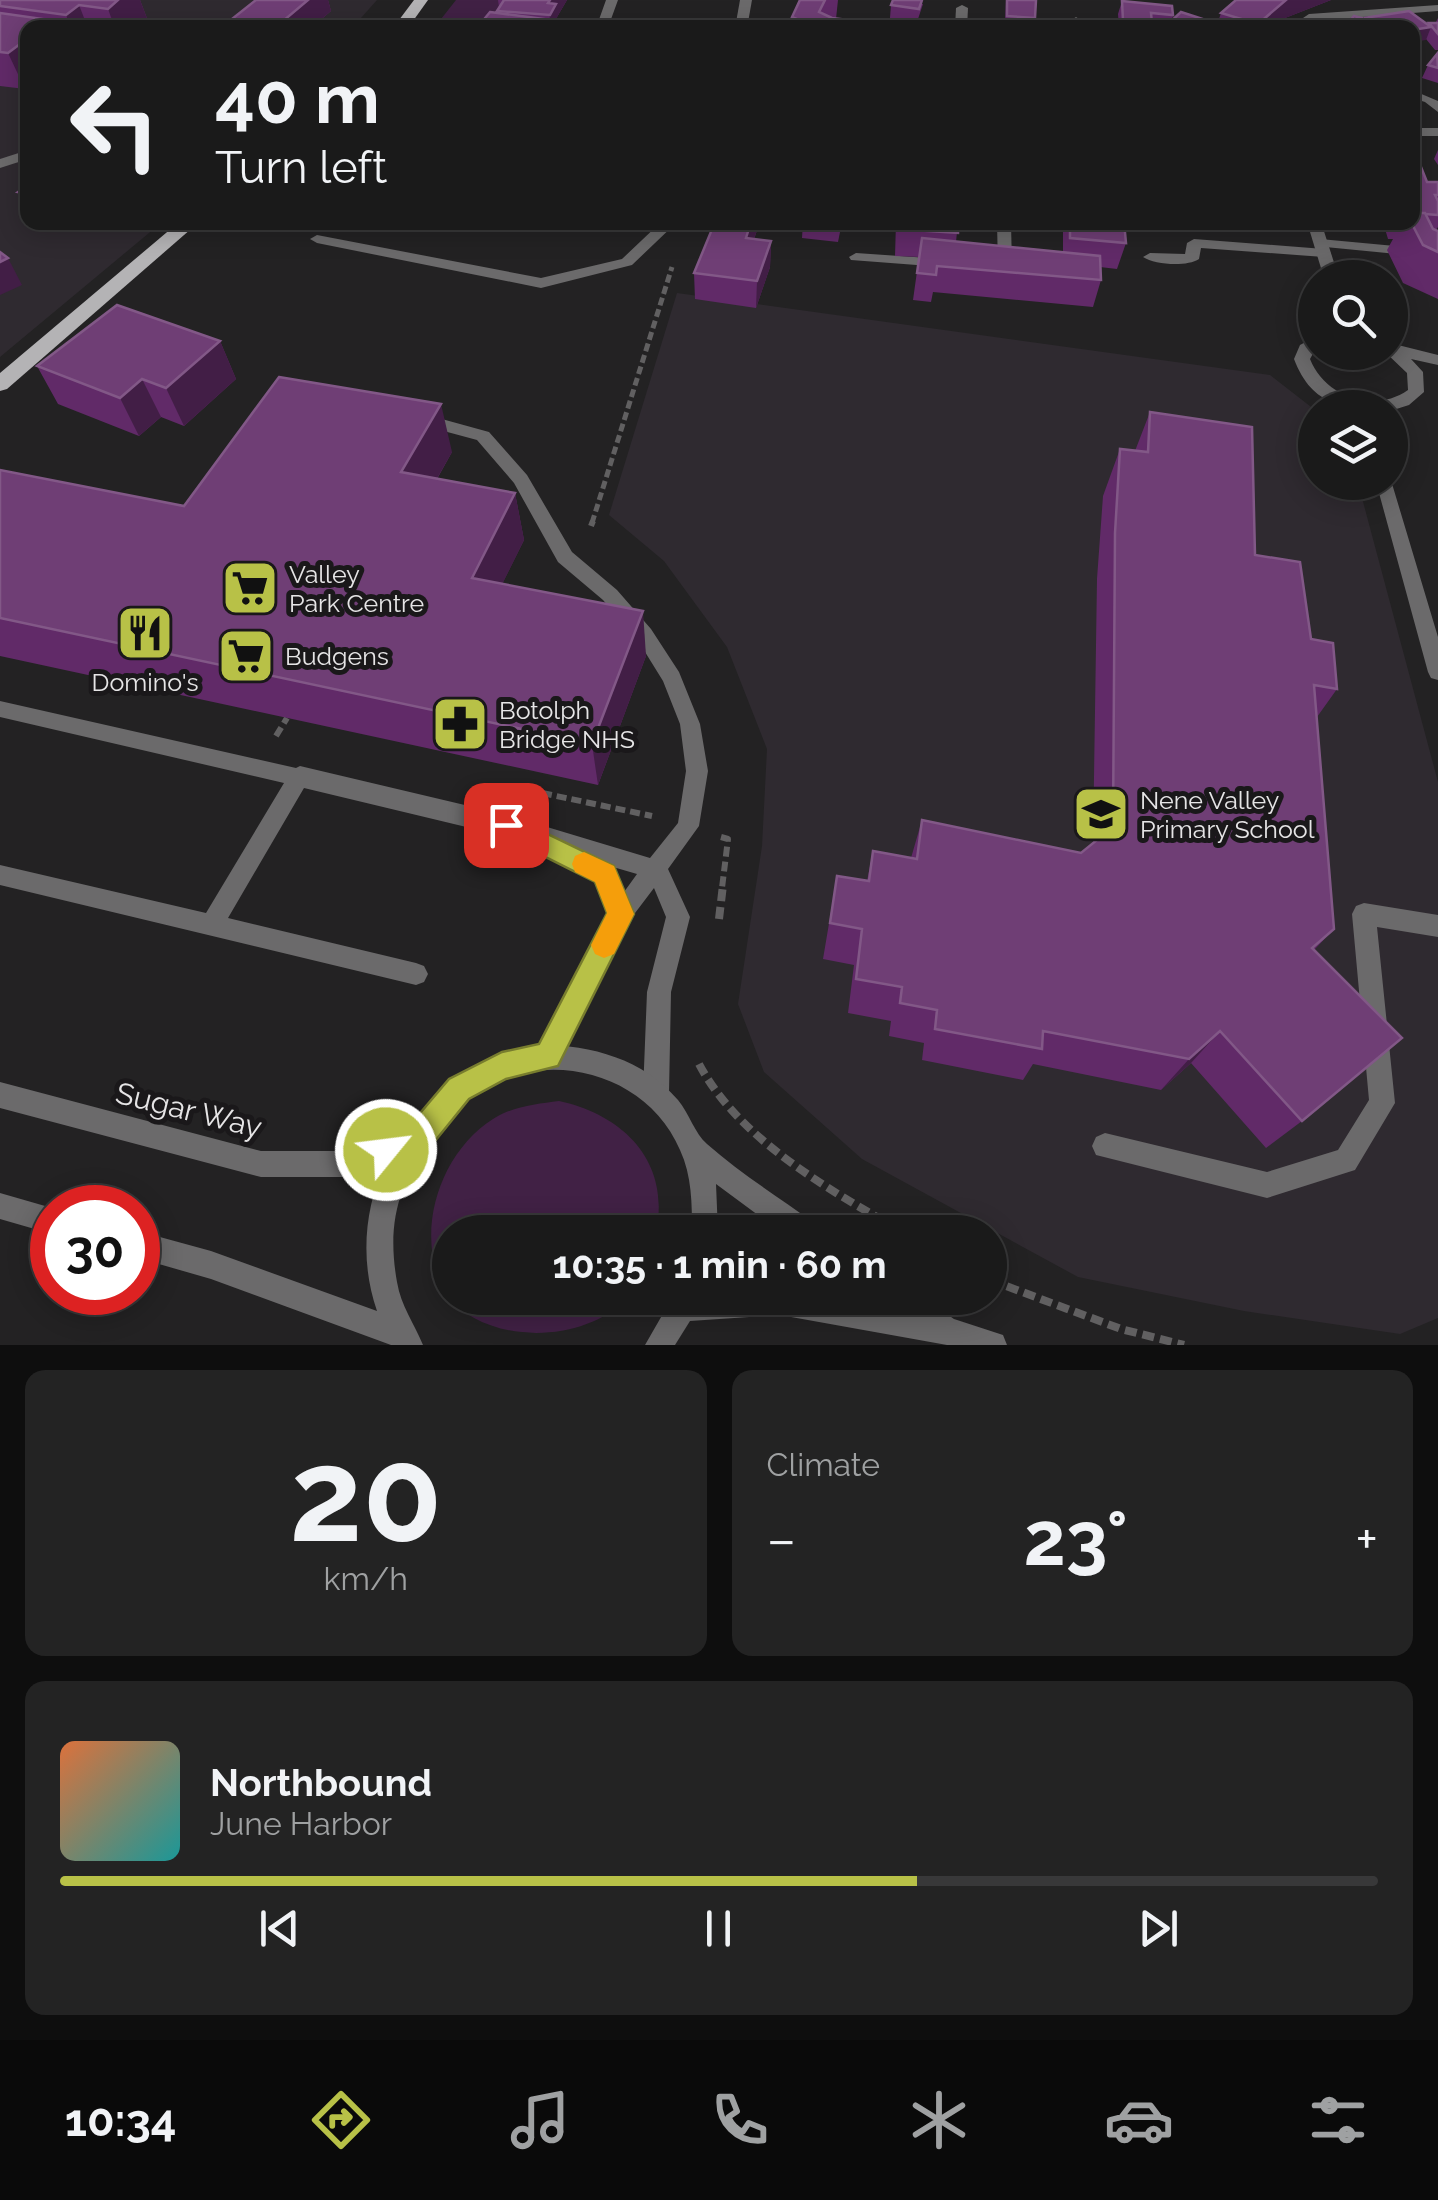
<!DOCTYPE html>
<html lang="en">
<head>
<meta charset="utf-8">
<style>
	body { margin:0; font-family:Raleway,sans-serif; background:#232323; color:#f1f3f6; height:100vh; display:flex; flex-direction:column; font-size:38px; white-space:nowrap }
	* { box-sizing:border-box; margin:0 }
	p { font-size:32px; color:#9fa1a2 }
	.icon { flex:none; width:55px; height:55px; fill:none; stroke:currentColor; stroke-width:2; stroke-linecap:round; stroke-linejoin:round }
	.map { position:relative; height:1345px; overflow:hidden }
	.details { display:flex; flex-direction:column; gap:25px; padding:25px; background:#0e0e0e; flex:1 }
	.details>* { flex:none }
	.top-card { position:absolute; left:20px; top:20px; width:1400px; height:210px; border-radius:20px; box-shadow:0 5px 25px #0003,0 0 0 2px #383839; background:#1a1a1a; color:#f1f3f6; overflow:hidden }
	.controls { position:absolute; left:1298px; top:260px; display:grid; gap:20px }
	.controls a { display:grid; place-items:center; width:110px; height:110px; border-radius:50%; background:#1a1a1a; box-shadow:0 5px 25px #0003,0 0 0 2px #383839; font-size:50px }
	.speed { position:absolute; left:30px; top:1185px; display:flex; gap:20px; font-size:50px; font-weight:700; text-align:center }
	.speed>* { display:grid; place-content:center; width:130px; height:130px; border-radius:50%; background:#1a1a1a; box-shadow:0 5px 25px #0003,0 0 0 2px #383839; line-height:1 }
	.speed .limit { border:15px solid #d22; background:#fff; color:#111 }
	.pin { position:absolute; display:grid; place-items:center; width:85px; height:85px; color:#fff; margin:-42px; border-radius:20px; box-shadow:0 5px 15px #0006 }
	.me { position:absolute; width:110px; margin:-55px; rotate:61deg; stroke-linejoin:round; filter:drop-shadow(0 0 8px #0008) }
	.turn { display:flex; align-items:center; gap:35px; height:210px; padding:0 30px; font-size:45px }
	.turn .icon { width:130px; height:130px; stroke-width:2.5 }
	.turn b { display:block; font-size:70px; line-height:85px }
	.big { font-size:75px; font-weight:700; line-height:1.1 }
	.details .widget { flex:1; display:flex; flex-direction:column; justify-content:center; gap:15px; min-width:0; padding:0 35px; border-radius:20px; background:#232323 }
	.details .dial { align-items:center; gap:0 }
	.dial b { font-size:130px; line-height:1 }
	.song { display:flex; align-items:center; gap:30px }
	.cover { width:120px; height:120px; border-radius:15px; background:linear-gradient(135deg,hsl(20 70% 55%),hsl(180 70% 35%)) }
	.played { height:10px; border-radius:5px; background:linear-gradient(90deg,#b8c147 65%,#383839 65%) }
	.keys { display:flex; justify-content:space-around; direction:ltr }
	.heat { display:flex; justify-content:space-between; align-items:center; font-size:55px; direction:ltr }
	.details .tiles { flex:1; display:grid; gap:25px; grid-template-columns:1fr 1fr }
	.widget:last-child { grid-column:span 2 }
	.trip { position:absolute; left:432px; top:1215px; width:575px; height:100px; border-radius:50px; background:#1a1a1a; box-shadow:0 5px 25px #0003,0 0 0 2px #383839; font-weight:700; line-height:100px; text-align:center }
	.dock { display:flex; height:160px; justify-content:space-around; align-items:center; background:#0a0a0a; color:#9fa1a2 }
	.dock .icon { width:70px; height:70px }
	.dock .current { color:#b8c147 }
	.dock b { font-size:45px; color:#f1f3f6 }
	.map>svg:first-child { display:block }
	.built { fill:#2f2a30 }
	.green { fill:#412145 }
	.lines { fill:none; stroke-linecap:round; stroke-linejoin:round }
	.path-far2 { stroke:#616061; stroke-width:5; stroke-dasharray:8 4; stroke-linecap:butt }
	.path-far1 { stroke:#616061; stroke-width:6; stroke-dasharray:10 5; stroke-linecap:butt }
	.path { stroke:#616061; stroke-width:8; stroke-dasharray:12 6; stroke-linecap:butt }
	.lane { fill:#6b6a6b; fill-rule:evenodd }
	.street { fill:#6b6a6b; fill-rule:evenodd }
	.primary { fill:#b4b3b5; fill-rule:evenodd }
	.wall { fill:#612a68 }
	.shaded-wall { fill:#421e46 }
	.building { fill:#6f3e75; stroke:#825887; stroke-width:2.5 }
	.route { fill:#b8c147; stroke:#787d2e; stroke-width:2.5 }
	.slow { fill:#f59e0b }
	.labels { text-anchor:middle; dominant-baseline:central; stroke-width:10; stroke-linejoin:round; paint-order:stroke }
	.poi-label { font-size:25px; fill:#e6e5e6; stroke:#1a181a; text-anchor:start }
	.near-street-label { font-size:30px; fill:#e6e5e6; stroke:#1a181a }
</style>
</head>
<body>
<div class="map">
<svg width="1438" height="1345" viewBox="0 0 1438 1345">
	<rect width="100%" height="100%" fill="#232223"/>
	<g class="built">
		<polygon points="0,0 377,0 353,27 28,28 28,222 161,223 0,357"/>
		<polygon points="677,293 1270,375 1315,410 1315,482 1358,483 1438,782 1438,1318 1400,1334 1244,1311 1078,1277 862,1159 764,1072 738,1004 762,846 767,749 727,647 664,561 609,515"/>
	</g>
	<g class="green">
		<polygon points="456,0 511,0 491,27 434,28"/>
		<path d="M559,1101C624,1115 671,1162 656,1232H450V1298H628C582,1345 486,1345 446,1295C413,1236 438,1154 493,1119C513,1106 537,1104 559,1101Z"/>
	</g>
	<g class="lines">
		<polyline class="path-far2" points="592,523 672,267"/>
		<g class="path-far1">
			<polyline points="591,526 593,521"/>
			<polyline points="276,736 287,718"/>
			<polyline points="542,793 652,816"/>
			<polyline points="721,837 728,839 722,888"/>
		</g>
		<g class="path">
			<polyline points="719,919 723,885"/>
			<path d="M699,1064C739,1140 831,1191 903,1232"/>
			<polyline points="990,1280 1121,1329 1184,1345"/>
		</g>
		<g class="lane">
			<polygon points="962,5 968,8 967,28 955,28 956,8"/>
			<polygon points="1076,17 1082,21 1083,28 1071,28 1070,21"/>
			<polygon points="1412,90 1438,101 1438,112 1425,102 1412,98"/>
			<rect x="1412" y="128" width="26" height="8"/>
			<polygon points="28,150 28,159 0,168 0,159"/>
			<path d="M1194,239L1324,249L1331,253L1324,257L1201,248L1199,259C1187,267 1155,265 1143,257L1150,253L1185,254L1187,243Z"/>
			<polygon points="1320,239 1438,250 1438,258 1315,246 1315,240"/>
			<path d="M420,413L489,432L527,475L572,552L617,590L651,629L679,672L700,724L708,771L699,826L668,869L690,917L671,992L669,1093L665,1102L656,1106L647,1102L643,1093L647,992L666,917L654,888L629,921L557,1065L548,1068L539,1065L536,1056L609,912L597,881L550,858L549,847L304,788L228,918L416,963L424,966L428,974L424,982L416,985L0,885V865L206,913L284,783L0,717V701L296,768L300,766L507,815L650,858L678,823L686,771L680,724L663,681L637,639L603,600L558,562L514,483L477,440L414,423V415ZM613,867L637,874L624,892Z"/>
			<polygon points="1364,903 1438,915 1438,937 1377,927 1395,1103 1355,1170 1267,1198 1096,1155 1092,1146 1096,1137 1105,1133 1267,1172 1338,1150 1369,1100 1352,914 1356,906"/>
		</g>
		<g class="street">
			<polygon points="606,0 618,0 610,22 643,28 596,28"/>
			<polygon points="740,0 752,0 747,28 735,28"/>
			<polygon points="1438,5 1438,11 1312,21 1303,28 1288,28 1309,14"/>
			<polygon points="661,222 677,222 632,265 541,288 317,243 310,239 317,235 541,278 622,259"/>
			<polygon points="997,222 1011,222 1012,268 1005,272 998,268"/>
			<polygon points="1307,222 1321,222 1339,278 1324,278"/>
			<polygon points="856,253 943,259 950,263 943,267 851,260 849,257"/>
			<path d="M1315,337V350L1310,359C1325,397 1374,414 1408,390L1407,373L1385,352H1390V343L1438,355V365L1411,359L1423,372L1424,392L1409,405L1390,411V408C1344,408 1313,408 1294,359L1300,345Z"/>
			<polygon points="1390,477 1438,637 1438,680 1431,678 1428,672 1376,482 1390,482"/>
			<path d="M540,1045C592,1045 643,1059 678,1100C689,1113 695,1134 707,1144C740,1173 778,1197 813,1222L816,1232H781L716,1184L718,1232H692C692,1204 692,1176 680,1150C645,1068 536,1045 467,1099C454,1110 444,1126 433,1140C397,1183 387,1226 397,1282C401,1306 414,1323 423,1345H391L211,1279L138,1258V1231L211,1251L377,1311C360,1262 364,1210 385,1163L351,1177H261L0,1108V1082L261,1151H351L411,1127L448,1082L477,1064L512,1050Z"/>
			<polygon points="0,1193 52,1208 52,1234 0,1219"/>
			<polygon points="672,1298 839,1298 888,1306 885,1298 923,1298 954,1319 1003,1335 1007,1345 947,1345 780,1315 690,1321 675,1345 645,1345"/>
		</g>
		<g class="primary">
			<polygon points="414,0 428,0 408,28 393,28"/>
			<polygon points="179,222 199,222 7,389 0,391 0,373"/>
		</g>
	</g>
	<g class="wall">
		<polygon points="0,0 140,0 148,21 141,28 28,28 25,89 0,86"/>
		<polygon points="256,0 328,0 331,11 311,28 217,28 234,23 232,19"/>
		<polygon points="498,0 567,0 557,17 558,28 477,28 497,13 499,7"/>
		<polygon points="799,0 838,0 836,19 864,28 792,28 792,17"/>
		<polygon points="1006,0 1036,0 1034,23 1085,28 983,28 984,20 1005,21"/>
		<polygon points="1236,0 1331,0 1285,18 1274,28 1216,28 1221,13"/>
		<polygon points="1122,1 1173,15 1172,21 1206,20 1204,28 1119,28 1118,14"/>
		<polygon points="923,4 917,22 890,18 891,5"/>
		<polygon points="1363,18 1428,25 1429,23 1438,23 1436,22 1438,18 1438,50 1435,50 1426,39 1412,42 1412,28"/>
		<polygon points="1438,55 1438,83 1422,78 1428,65"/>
		<polygon points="1438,150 1438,165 1434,159"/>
		<polygon points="1427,182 1438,182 1438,227 1436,230 1438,231 1438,299 1403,283 1387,250 1393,239 1388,239 1383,222 1412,222"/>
		<polygon points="28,185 28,210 18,192"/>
		<polygon points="48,222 83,222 73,230"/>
		<polygon points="715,222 760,222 754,239 771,241 770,267 756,308 695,299 694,273"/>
		<polygon points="803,222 842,222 838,242 802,238"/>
		<polygon points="896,222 958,222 956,242 1063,252 1063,222 1124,222 1126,243 1117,269 1100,267 1101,280 1093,307 933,292 931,302 913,300 919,257 895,256"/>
		<polygon points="1135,222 1210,222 1207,231 1135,225"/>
		<polygon points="220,341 236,379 184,426 161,417 139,436 58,404 37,366"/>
		<polygon points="1150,412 1255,555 1311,639 1337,689 1317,717 1334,929 1314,950 1302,1121 1266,1148 1191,1063 1161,1090 1033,1064 1023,1080 922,1060 924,1043 889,1036 891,1021 848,1013 854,965 823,959 837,876 867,881 873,851 911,858 922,820 1081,853 1093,843 1097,579 1103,496 1120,449 1135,451"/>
		<polygon points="452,452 437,479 515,493 524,540 502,584 646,656 598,785 0,656 0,470 184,506"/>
	</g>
	<g class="shaded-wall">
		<polygon points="118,0 140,0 148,21 141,28 115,28 108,9"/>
		<polygon points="308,0 328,0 331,11 311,28 276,28"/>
		<polygon points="550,0 567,0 557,17 558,28 545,28 550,20 548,3"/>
		<polygon points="1286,0 1331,0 1285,18 1274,28 1257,28 1258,24"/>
		<polygon points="79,5 88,28 71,28 66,15"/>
		<polygon points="50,20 54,28 41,28"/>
		<polygon points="1431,27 1426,40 1412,42 1412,30"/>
		<polygon points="28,38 28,87 25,89 8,53"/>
		<polygon points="70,222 83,222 73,230"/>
		<polygon points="751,222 760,222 745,264 746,238"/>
		<polygon points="771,241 770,267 756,308 757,281"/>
		<polygon points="8,258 22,285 0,295 0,262"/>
		<polygon points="220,341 236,379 184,426 166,388"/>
		<polygon points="142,379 161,417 139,436 120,398"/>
		<polygon points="441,404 452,452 414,519 401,472"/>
		<polygon points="515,493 524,540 483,623 472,578"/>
		<polygon points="643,611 646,656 598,785 592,744"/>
		<polygon points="1220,1031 1191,1063 1161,1090 1189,1059"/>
	</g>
	<g class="building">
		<polygon points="0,0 118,0 108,9 79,5 66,15 0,6"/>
		<polygon points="256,0 308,0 276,27 232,19"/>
		<polygon points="504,0 550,0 548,3 556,4 550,15 497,11"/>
		<polygon points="800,0 825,0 819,12 832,18 865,22 863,28 815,27 792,17"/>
		<polygon points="893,0 922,0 919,9 891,5"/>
		<polygon points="1007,0 1036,0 1035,18 1007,16"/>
		<polygon points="1236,0 1286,0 1258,24 1221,13"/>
		<polygon points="1122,1 1172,6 1173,15 1151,13 1152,23 1123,21"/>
		<polygon points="1409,11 1431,27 1412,30 1412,28 1394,28 1364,18"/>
		<polygon points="490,12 551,20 545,28 477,28"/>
		<polygon points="1181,12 1206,20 1198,28 1166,26"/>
		<polygon points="0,13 50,20 41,28 28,28 28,38 8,53 0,52"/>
		<polygon points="1354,16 1394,27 1343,28"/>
		<polygon points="984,20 1085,27 1085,28 983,28"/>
		<polygon points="223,22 264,28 217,28"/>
		<polygon points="1429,23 1438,23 1438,34"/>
		<polygon points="1236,25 1264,27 1264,28 1237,28"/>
		<polygon points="1437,54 1438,68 1428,65"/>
		<polygon points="1412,157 1417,157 1427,182 1438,182 1438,195 1435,195 1438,201 1438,215 1412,213"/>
		<polygon points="28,185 28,194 18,192"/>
		<polygon points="1412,213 1425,213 1433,229 1438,231 1438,252 1423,245 1411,222 1412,222"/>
		<polygon points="715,222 751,222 746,238 771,241 757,281 694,273"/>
		<polygon points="803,222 840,222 839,228 802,224"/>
		<polygon points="899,222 958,222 958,233 898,229"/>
		<polygon points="1070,222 1124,222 1126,243 1070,238"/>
		<polygon points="922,238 1100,256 1101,280 937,266 936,275 917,273"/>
		<polygon points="0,252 8,258 0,262"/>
		<polygon points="117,305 220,341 166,388 142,379 120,398 37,366"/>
		<polygon points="279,377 441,404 401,472 515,493 472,578 643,611 592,744 0,618 0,470 184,506"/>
		<polygon points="1150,412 1252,427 1255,555 1300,562 1311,639 1333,643 1337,689 1314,685 1334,929 1312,948 1402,1038 1302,1121 1220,1031 1189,1059 1043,1031 1042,1049 935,1029 937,1010 900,1003 902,987 856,979 862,929 830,923 837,876 869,881 873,851 917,859 922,820 1081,853 1113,827 1115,533 1120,449 1148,452"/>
	</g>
	<polygon class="route" points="506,814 614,866 634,914 558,1066 506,1079 469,1099 431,1146 386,1164 376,1160 371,1150 376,1139 410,1125 449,1079 502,1052 539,1044 607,913 595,882 498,833 494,825 498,818"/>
	<polygon class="slow" points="584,852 614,866 634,914 614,954 604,958 595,954 591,945 607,913 595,882 575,872 572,864 575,856"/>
	<defs>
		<g id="supermarket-square" transform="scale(2.875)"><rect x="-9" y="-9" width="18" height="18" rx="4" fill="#b8c147" stroke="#1a181a"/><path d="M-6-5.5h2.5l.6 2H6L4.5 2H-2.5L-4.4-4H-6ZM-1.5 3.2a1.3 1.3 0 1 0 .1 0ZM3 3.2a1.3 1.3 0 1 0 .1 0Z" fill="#111"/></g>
		<g id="restaurant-square" transform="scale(2.875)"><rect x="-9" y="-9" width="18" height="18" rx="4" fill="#b8c147" stroke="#1a181a"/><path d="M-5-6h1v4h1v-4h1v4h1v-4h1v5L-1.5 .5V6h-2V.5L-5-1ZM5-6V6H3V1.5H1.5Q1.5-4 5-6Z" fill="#111"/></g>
		<g id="pharmacy-square" transform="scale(2.875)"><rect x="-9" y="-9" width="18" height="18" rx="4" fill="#b8c147" stroke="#1a181a"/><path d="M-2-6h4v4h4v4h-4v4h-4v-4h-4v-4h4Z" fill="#111"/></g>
		<g id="school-square" transform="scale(2.875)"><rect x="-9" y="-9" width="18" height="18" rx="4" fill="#b8c147" stroke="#1a181a"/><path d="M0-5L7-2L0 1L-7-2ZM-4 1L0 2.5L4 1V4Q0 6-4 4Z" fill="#111"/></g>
	</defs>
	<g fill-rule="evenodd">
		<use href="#supermarket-square" x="250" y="588"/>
		<use href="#restaurant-square" x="145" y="633"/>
		<use href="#supermarket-square" x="246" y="656"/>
		<use href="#pharmacy-square" x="460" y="724"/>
		<use href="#school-square" x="1101" y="814"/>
	</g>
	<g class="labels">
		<g class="poi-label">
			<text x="289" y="574">Valley<tspan x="289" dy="29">Park Centre</tspan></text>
			<text x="285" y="656">Budgens</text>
			<text x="145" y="682" text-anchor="middle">Domino's</text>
			<text x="499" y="710">Botolph<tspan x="499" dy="29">Bridge NHS</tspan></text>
			<text x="1140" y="800">Nene Valley<tspan x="1140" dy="29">Primary School</tspan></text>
		</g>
		<g class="near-street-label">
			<text transform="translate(189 1110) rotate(14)">Sugar Way</text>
		</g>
	</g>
</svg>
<div class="controls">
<a><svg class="icon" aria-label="search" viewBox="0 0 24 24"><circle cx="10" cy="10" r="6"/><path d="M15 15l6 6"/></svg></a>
<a><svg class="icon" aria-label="layers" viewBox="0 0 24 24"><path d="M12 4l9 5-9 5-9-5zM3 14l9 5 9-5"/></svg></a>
</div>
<div class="speed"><div class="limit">30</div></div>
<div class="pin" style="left:506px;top:825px;background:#d93025"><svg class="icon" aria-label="arrive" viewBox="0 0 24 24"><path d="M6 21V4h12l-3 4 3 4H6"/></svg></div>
<svg class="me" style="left:386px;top:1150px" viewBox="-20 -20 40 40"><circle r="17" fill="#b8c147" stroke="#fff" stroke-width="3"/><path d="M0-11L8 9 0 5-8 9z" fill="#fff"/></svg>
<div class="trip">10:35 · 1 min · 60 m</div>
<div class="top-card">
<div class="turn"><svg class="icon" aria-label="left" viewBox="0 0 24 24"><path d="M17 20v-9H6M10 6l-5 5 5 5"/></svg><div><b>40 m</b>Turn left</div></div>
</div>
</div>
<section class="details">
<div class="tiles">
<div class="widget dial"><b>20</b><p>km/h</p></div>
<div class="widget"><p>Climate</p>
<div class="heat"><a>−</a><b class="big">23°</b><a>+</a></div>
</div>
<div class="widget">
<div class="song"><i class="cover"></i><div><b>Northbound</b><p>June Harbor</p></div></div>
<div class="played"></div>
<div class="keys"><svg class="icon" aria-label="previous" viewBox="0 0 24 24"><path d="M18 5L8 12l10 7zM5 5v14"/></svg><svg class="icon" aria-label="pause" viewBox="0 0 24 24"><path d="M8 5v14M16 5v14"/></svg><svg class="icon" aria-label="next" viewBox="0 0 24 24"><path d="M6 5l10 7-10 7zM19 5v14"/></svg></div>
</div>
</div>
</section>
<nav class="dock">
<b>10:34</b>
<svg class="icon current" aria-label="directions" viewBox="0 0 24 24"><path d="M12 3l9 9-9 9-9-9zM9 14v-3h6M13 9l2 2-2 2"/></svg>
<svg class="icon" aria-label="music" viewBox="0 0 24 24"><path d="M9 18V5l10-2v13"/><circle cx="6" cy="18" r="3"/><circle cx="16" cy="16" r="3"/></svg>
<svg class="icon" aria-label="phone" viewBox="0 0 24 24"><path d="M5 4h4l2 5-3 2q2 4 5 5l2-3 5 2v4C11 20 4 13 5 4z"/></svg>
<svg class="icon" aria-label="climate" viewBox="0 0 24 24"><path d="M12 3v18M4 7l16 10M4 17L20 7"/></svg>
<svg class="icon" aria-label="car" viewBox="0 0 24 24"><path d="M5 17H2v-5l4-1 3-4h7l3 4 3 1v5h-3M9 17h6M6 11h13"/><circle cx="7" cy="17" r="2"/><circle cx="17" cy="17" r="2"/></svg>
<svg class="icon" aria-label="filters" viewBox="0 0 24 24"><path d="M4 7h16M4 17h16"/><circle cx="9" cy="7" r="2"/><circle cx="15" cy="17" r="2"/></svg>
</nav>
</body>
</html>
